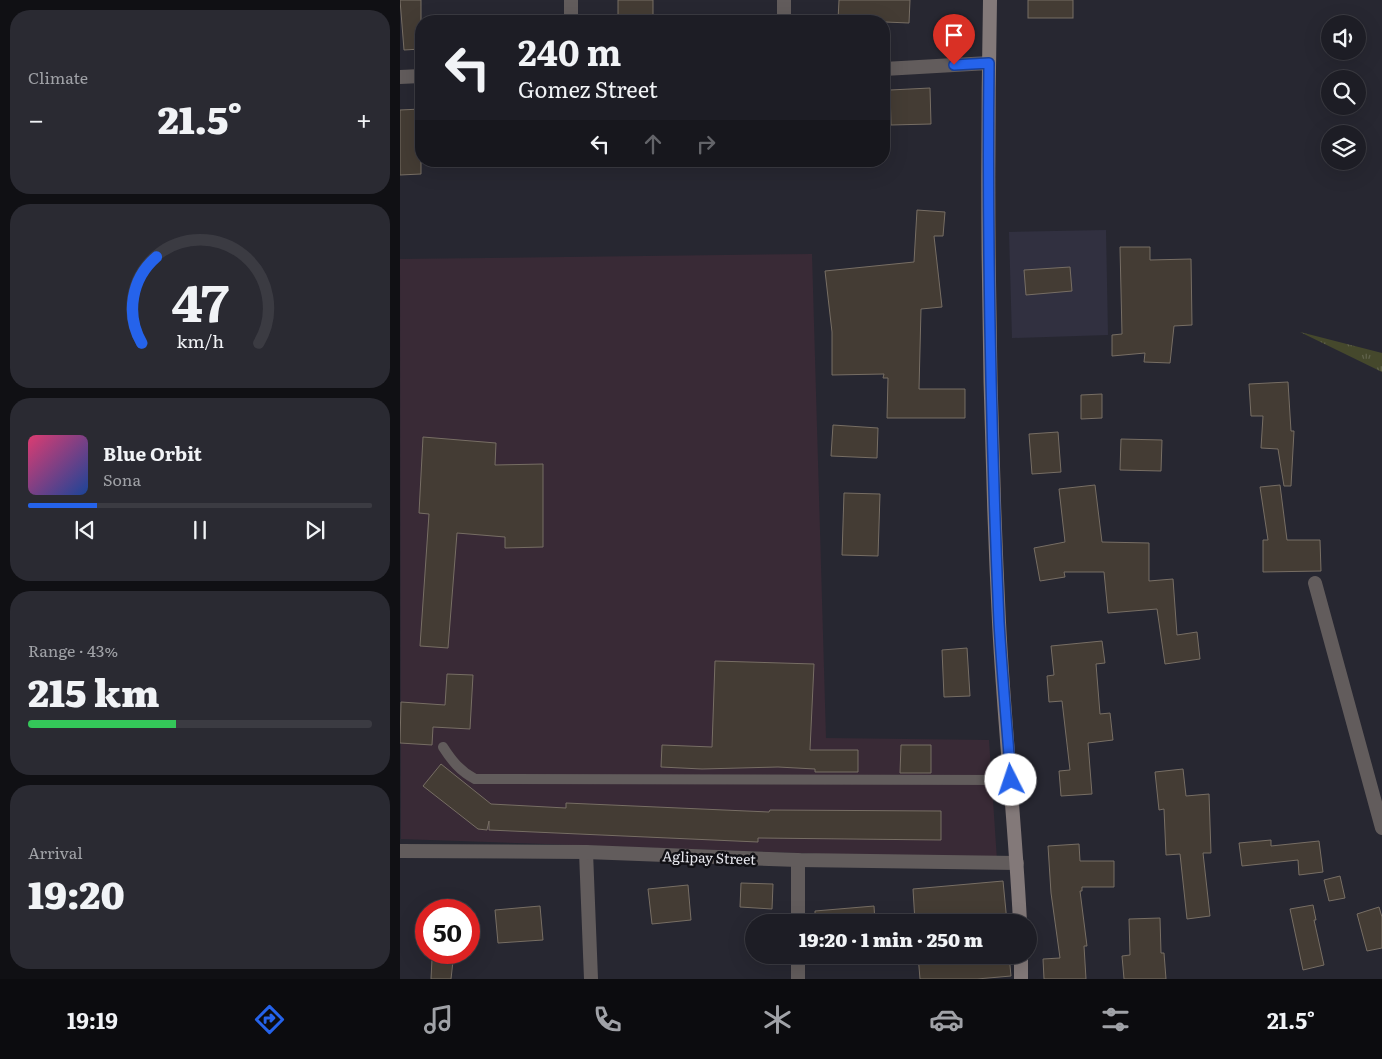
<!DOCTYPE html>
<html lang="en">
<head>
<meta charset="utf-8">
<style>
	body { margin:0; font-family:Literata,serif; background:#2a2a32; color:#f1f3f6; height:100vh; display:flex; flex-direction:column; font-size:19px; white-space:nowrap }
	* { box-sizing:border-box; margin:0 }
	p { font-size:16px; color:#a0a2a7 }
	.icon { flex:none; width:28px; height:28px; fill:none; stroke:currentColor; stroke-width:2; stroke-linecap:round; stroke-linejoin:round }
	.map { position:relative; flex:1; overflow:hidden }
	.side { display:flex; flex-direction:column; gap:10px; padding:10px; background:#101014; width:400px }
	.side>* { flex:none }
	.hud { position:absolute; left:15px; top:15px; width:475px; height:152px; border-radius:20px; box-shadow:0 5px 20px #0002,0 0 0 1px #3b3b42; background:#1d1d25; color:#f1f3f6; overflow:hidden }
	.buttons { position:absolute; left:921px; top:15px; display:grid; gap:10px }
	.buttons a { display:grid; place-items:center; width:45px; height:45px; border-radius:50%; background:#1d1d25; box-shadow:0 5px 20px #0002,0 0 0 1px #3b3b42; font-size:25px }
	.speed { position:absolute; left:15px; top:899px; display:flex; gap:10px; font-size:25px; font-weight:700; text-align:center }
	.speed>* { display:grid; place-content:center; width:65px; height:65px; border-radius:50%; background:#1d1d25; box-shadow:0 5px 20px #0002,0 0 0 1px #3b3b42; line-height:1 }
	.speed .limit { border:8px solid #d22; background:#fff; color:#111 }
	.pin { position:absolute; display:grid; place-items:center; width:42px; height:42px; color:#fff; margin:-51px -21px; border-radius:50% 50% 50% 0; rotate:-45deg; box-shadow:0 0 5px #0007 }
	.pin .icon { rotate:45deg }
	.me { position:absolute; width:55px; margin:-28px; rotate:356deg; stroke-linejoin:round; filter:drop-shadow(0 0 4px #0008) }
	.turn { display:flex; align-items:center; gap:18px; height:105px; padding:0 20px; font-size:22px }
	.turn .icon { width:65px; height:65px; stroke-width:2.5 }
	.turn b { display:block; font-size:35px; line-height:42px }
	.lanes { display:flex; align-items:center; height:48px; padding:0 20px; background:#0003; justify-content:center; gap:25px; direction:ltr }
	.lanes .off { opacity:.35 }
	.big { font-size:38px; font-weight:800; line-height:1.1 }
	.side .tile { flex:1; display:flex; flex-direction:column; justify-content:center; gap:8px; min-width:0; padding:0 18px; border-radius:20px; background:#2a2a32 }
	.side .dial { align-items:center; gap:0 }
	.dial svg { height:130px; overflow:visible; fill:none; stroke:#3b3b42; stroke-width:7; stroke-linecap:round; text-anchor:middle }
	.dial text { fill:#f1f3f6; stroke:none }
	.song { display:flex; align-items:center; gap:15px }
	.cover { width:60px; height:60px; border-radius:8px; background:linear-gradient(135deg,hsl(340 70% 55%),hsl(220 70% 35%)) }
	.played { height:5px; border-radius:2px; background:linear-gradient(90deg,#2563eb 20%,#3b3b42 20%) }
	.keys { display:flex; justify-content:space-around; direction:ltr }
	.heat { display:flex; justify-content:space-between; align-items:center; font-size:28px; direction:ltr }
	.charge { height:8px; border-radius:4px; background:linear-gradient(90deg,#34c759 43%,#3b3b42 0) }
	.trip { position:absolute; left:345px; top:914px; width:292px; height:50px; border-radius:25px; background:#1d1d25; box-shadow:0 5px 20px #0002,0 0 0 1px #3b3b42; font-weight:800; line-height:50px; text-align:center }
	.menu { display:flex; height:80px; justify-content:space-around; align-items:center; background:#0c0c0f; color:#a0a2a7 }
	.menu .icon { width:35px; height:35px }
	.menu .active { color:#2563eb }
	.menu b { font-size:22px; color:#f1f3f6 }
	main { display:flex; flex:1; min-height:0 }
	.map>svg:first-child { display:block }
	.built { fill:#313040 }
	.education { fill:#392a36 }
	.grass { fill:url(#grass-tufts) }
	.building { fill:#443c34; stroke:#776e64 }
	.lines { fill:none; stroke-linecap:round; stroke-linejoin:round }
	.service { stroke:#625c5c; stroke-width:10 }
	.minor { stroke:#625c5c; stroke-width:14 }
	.tertiary { stroke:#625c5c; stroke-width:14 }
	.secondary { stroke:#837979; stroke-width:14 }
	.route-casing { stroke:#184099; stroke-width:12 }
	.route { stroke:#2563eb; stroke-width:9 }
	.labels { text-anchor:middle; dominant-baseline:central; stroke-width:5; stroke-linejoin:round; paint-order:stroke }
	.street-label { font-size:14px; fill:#e7e7ee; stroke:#111015 }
</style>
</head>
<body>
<main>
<section class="side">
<div class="tile"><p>Climate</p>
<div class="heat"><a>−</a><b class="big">21.5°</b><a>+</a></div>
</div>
<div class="tile dial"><svg viewBox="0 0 100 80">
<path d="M14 69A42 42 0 1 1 86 69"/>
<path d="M14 69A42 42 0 0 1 23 16" stroke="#2563eb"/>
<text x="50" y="56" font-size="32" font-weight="700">47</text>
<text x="50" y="72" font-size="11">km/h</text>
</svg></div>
<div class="tile">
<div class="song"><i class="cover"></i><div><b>Blue Orbit</b><p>Sona</p></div></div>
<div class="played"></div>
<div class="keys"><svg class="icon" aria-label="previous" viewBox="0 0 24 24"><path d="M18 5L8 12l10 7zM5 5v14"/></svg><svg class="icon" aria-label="pause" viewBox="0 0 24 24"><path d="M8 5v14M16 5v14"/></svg><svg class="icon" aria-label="next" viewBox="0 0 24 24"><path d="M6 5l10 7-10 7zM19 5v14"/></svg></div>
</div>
<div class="tile"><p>Range · 43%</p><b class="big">215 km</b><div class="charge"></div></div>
<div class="tile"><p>Arrival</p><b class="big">19:20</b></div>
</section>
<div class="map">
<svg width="982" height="979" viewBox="0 0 982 979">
	<defs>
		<pattern id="grass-tufts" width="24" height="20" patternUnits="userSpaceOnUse" patternTransform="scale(1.25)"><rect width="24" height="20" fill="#45482c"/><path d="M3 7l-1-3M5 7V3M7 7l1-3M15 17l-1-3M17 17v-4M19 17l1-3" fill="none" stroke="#60624b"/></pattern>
	</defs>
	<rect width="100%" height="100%" fill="#272731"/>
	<polygon class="built" points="706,230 708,335 612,338 609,232"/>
	<polygon class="education" points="412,254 426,738 589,740 597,860 1,839 0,259"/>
	<polygon class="grass" points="900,332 982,353 982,372"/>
	<g class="building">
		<polygon points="0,0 21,0 21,49 4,50"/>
		<rect x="218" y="0" width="35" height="21"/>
		<polygon points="439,0 510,0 509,23 438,20"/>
		<rect x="628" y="0" width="45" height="18"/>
		<polygon points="530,88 531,124 491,125 490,90"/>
		<polygon points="21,109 21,174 0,175 0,110"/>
		<polygon points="517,210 545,212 543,236 534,236 542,307 521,309 519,389 565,389 565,418 487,418 488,378 483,378 484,374 432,375 432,332 425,271 514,262"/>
		<polygon points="720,247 750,247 750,260 791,259 792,325 774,326 770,363 744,362 745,353 712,356 712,335 722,334"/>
		<polygon points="670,267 672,291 626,295 624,270"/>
		<polygon points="888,382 891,431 894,431 891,486 884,486 878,449 861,448 863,416 851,416 849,384"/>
		<polygon points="702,394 702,418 681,419 681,395"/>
		<polygon points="433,425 478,428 477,458 431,456"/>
		<polygon points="658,432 661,472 632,474 629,434"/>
		<polygon points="23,437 96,443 95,465 143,464 143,547 105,548 105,537 57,533 48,648 20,646 29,514 19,513"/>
		<polygon points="721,439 762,440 761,471 720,470"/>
		<polygon points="695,485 702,542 749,543 749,581 773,579 777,635 797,632 800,659 765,664 757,609 708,613 704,572 664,572 665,577 640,581 634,548 665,542 659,489"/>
		<polygon points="880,485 887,540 920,540 921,571 863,572 863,540 868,540 860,487"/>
		<polygon points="444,493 480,494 478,556 442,555"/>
		<polygon points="702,641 705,663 696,664 700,714 710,713 713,740 688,743 692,794 661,796 659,771 670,770 662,701 649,702 647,676 654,675 651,646"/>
		<polygon points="567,648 570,696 544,697 542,650"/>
		<polygon points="315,661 414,664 410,750 458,750 458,772 415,772 415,769 378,767 302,769 261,767 262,745 312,747"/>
		<polygon points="47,674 73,675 70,729 33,727 32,745 0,743 1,702 45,705"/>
		<polygon points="501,745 531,745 531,773 500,773"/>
		<polygon points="41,764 91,804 166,808 166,803 369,812 370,810 541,811 541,840 358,838 358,842 89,830 89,821 87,830 78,829 23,786"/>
		<polygon points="783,769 786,796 809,794 811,853 803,853 810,916 787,919 780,854 766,855 764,809 759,810 755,772"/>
		<polygon points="871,840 871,846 919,841 923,872 899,875 898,860 842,866 839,843"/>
		<polygon points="679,844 680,861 714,861 714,887 682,887 682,891 680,891 687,946 684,946 686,979 644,979 643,959 660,958 651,893 648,846"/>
		<polygon points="940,876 945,898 929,901 924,880"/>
		<polygon points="603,881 607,922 515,922 513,889"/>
		<polygon points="341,883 373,884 372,909 340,907"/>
		<polygon points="288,885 291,920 252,924 248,889"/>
		<polygon points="913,905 916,920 914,920 924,965 903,970 890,909"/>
		<polygon points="140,906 143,940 98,943 95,910"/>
		<polygon points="474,906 475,922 415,922 415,911"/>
		<polygon points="979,907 982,917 982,948 967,951 957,914"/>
		<polygon points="760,918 761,953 764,953 766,979 724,979 722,956 730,955 729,919"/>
		<polygon points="518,955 609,955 611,976 577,979 520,979"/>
		<polygon points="32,959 53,961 51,979 31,979"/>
	</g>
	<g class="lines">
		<path class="service" d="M43,747C52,761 60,771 75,779L611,780"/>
		<g class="minor">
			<polyline points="171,0 171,21"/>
			<polyline points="915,583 982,828"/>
			<polyline points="186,852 191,979"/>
			<polyline points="398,860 398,922"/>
			<polyline points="398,955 398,979"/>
		</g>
		<g class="tertiary">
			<polyline points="384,0 384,21"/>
			<polyline points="484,69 589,63"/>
			<polyline points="0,77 21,76"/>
			<polyline points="0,851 186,852 398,860 617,863"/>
		</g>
		<g class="secondary">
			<path d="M590,0C586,207 589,415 599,622C604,722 615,822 620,922"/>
			<polyline points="621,955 621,979"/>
		</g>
	</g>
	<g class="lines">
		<g class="route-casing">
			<path id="route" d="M554,65L589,63C587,249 591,436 599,622C602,674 607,727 611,780"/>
		</g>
		<use href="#route" class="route"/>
	</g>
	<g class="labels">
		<g class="street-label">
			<text transform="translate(309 857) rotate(2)">Aglipay Street</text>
		</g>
	</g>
</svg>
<div class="buttons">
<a><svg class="icon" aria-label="sound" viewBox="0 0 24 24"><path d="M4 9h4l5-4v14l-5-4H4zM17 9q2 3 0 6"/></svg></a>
<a><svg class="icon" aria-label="search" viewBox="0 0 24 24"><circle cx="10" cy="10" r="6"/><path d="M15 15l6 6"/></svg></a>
<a><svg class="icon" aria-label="layers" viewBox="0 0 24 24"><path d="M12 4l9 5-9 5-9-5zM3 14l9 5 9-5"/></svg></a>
</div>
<div class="speed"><div class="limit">50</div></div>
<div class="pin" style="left:554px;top:65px;background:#d93025"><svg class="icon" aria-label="arrive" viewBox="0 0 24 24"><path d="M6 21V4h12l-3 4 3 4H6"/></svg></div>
<svg class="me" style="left:611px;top:780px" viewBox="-20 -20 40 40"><circle r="19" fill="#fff"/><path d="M0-13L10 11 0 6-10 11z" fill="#2563eb"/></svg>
<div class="trip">19:20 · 1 min · 250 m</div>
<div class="hud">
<div class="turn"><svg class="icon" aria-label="left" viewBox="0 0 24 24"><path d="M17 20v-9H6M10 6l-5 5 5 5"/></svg><div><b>240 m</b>Gomez Street</div></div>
<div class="lanes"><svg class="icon" aria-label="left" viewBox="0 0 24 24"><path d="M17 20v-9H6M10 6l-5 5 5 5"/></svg><svg class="icon off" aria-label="ahead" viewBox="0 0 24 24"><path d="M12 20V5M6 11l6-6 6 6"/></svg><svg class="icon off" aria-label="right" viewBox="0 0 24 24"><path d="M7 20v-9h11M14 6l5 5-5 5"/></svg></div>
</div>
</div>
</main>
<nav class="menu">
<b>19:19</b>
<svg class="icon active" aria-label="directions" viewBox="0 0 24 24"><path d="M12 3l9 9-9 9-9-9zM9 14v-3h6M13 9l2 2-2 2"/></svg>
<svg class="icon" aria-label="music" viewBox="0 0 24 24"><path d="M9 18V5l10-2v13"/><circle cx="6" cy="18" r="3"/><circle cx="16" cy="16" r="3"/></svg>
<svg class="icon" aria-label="phone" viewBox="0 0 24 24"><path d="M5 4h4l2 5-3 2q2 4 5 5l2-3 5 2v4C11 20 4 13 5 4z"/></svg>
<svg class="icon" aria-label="climate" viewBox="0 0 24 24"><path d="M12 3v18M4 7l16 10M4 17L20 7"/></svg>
<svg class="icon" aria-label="car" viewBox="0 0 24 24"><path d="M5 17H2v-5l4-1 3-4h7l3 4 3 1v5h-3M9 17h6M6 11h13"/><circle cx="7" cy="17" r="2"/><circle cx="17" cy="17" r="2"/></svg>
<svg class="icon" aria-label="filters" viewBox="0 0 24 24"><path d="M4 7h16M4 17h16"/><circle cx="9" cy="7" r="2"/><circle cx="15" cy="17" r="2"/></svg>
<b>21.5°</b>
</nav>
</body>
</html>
